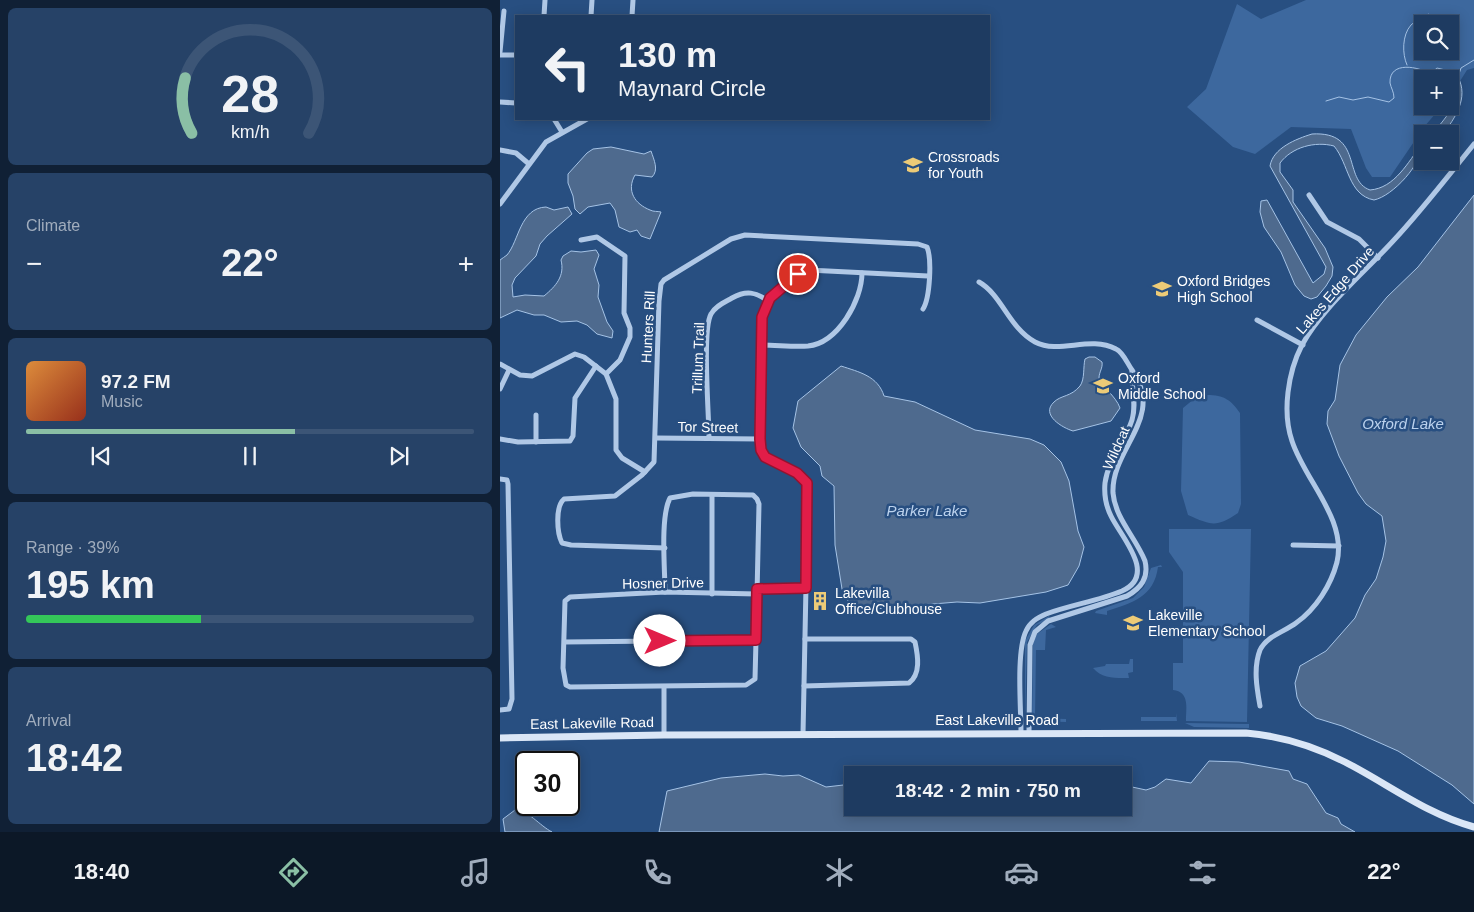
<!DOCTYPE html>
<html lang="en">
<head>
<meta charset="utf-8">
<style>
	body { margin:0; font-family:Helvetica,sans-serif; background:#264267; color:#f1f3f6; height:100vh; display:flex; flex-direction:column; font-size:19px; white-space:nowrap }
	* { box-sizing:border-box; margin:0 }
	p { font-size:16px; color:#a1adbd }
	.icon { flex:none; width:28px; height:28px; fill:none; stroke:currentColor; stroke-width:2; stroke-linecap:round; stroke-linejoin:round }
	.map { position:relative; flex:1; overflow:hidden }
	.sheet { display:flex; flex-direction:column; gap:8px; padding:8px; background:#102035; width:500px }
	.sheet>* { flex:none }
	.top-card { position:absolute; left:15px; top:15px; width:475px; height:105px; border-radius:0px; box-shadow:0 2px 12px #0003,0 0 0 1px #3c5576; background:#1e3b61; color:#f1f3f6; overflow:hidden }
	.controls { position:absolute; left:914px; top:15px; display:grid; gap:10px }
	.controls a { display:grid; place-items:center; width:45px; height:45px; border-radius:0px; background:#1e3b61; box-shadow:0 2px 12px #0003,0 0 0 1px #3c5576; font-size:25px }
	.speed { position:absolute; left:15px; top:751px; display:flex; gap:10px; font-size:25px; font-weight:700; text-align:center }
	.speed>* { display:grid; place-content:center; width:65px; height:65px; border-radius:50%; background:#1e3b61; box-shadow:0 2px 12px #0003,0 0 0 1px #3c5576; line-height:1 }
	.speed .limit { border:2px solid #111; border-radius:8px; background:#fff; color:#111 }
	.pin { position:absolute; display:grid; place-items:center; width:42px; height:42px; color:#fff; margin:-21px; border:2px solid #fff; border-radius:50%; box-shadow:0 1px 5px #0007 }
	.me { position:absolute; width:55px; margin:-28px; rotate:90deg; stroke-linejoin:round; filter:drop-shadow(0 0 4px #0008) }
	.turn { display:flex; align-items:center; gap:18px; height:105px; padding:0 20px; font-size:22px }
	.turn .icon { width:65px; height:65px; stroke-width:2.5 }
	.turn b { display:block; font-size:35px; line-height:42px }
	.big { font-size:38px; font-weight:800; line-height:1.1 }
	.sheet .card { flex:1; display:flex; flex-direction:column; justify-content:center; gap:8px; min-width:0; padding:0 18px; border-radius:8px; background:#264267 }
	.sheet .dial { align-items:center; gap:0 }
	.dial svg { height:130px; overflow:visible; fill:none; stroke:#3c5576; stroke-width:7; stroke-linecap:round; text-anchor:middle }
	.dial text { fill:#f1f3f6; stroke:none }
	.song { display:flex; align-items:center; gap:15px }
	.cover { width:60px; height:60px; border-radius:8px; background:linear-gradient(135deg,hsl(30 70% 55%),hsl(10 70% 35%)) }
	.played { height:5px; border-radius:2px; background:linear-gradient(90deg,#8abfa5 60%,#3c5576 60%) }
	.keys { display:flex; justify-content:space-around; direction:ltr }
	.heat { display:flex; justify-content:space-between; align-items:center; font-size:28px; direction:ltr }
	.charge { height:8px; border-radius:4px; background:linear-gradient(90deg,#34c759 39%,#3c5576 0) }
	.trip { position:absolute; left:344px; top:766px; width:288px; height:50px; border-radius:0px; background:#1e3b61; box-shadow:0 2px 12px #0003,0 0 0 1px #3c5576; font-weight:800; line-height:50px; text-align:center }
	.tab-bar { display:flex; height:80px; justify-content:space-around; align-items:center; background:#0c1827; color:#a1adbd }
	.tab-bar .icon { width:35px; height:35px }
	.tab-bar .on { color:#8abfa5 }
	.tab-bar b { font-size:22px; color:#f1f3f6 }
	main { display:flex; flex:1; min-height:0 }
	.map>svg:first-child { display:block }
	.green { fill:#3d689e; fill-rule:evenodd }
	.water { fill:#4e6a8e; stroke:#a5c3e6 }
	.lines { fill:none; stroke-linecap:round; stroke-linejoin:round }
	.stream { stroke:#a5c3e6; stroke-width:1 }
	.minor { stroke:#b0c8e6; stroke-width:5 }
	.secondary { stroke:#dae6f6; stroke-width:7 }
	.route-casing { stroke:#92132f; stroke-width:12 }
	.route { stroke:#e11d48; stroke-width:9 }
	.labels { text-anchor:middle; dominant-baseline:central; stroke-width:5; stroke-linejoin:round; paint-order:stroke }
	.poi-label { font-size:14px; fill:#fff; stroke:#284f81; text-anchor:start }
	.street-label { font-size:14px; fill:#fff; stroke:#284f81 }
	.water-label { font-size:15px; font-style:italic; fill:#bcd2ed; stroke:#284f81 }
</style>
</head>
<body>
<main>
<section class="sheet">
<div class="card dial"><svg viewBox="0 0 100 80">
<path d="M14 69A42 42 0 1 1 86 69"/>
<path d="M14 69A42 42 0 0 1 10 35" stroke="#8abfa5"/>
<text x="50" y="56" font-size="32" font-weight="700">28</text>
<text x="50" y="72" font-size="11">km/h</text>
</svg></div>
<div class="card"><p>Climate</p>
<div class="heat"><a>−</a><b class="big">22°</b><a>+</a></div>
</div>
<div class="card">
<div class="song"><i class="cover"></i><div><b>97.2 FM</b><p>Music</p></div></div>
<div class="played"></div>
<div class="keys"><svg class="icon" aria-label="previous" viewBox="0 0 24 24"><path d="M18 5L8 12l10 7zM5 5v14"/></svg><svg class="icon" aria-label="pause" viewBox="0 0 24 24"><path d="M8 5v14M16 5v14"/></svg><svg class="icon" aria-label="next" viewBox="0 0 24 24"><path d="M6 5l10 7-10 7zM19 5v14"/></svg></div>
</div>
<div class="card"><p>Range · 39%</p><b class="big">195 km</b><div class="charge"></div></div>
<div class="card"><p>Arrival</p><b class="big">18:42</b></div>
</section>
<div class="map">
<svg width="974" height="832" viewBox="0 0 974 832">
	<rect width="100%" height="100%" fill="#284f81"/>
	<g class="green">
		<path d="M806,0H974V68L967,70L950,97V79H922V106H942L924,127L890,177H872L866,168L851,129L791,127L755,154L733,147L687,107L706,89L737,4L761,19ZM922,24H950V51H922Z"/>
		<path d="M707,395C724,395 731,400 740,413L741,504L738,513C716,528 711,525 688,515L681,491L683,408L694,399Z"/>
		<path d="M669,529H751L747,722L686,721C686,708 690,692 673,690V663H683V572L669,552Z"/>
		<path d="M661,565L662,567H658C654,597 632,603 607,611V615L595,613L596,611L633,598L644,587L651,568Z"/>
		<polygon points="549,616 550,619 537,625 527,642 525,721 525,641 534,625"/>
		<polygon points="551,624 556,627 546,630 545,650 536,650 535,718 566,719 566,722 532,721 533,643 537,634"/>
		<path d="M630,659H633V672L628,673L629,678C616,678 602,679 593,668L605,666L606,664H629Z"/>
		<polygon points="676,713 677,721 641,721 641,717 676,717"/>
		<polygon points="685,723 746,724 749,724 749,728 694,727"/>
	</g>
	<g class="water">
		<path d="M958,77C969,98 955,118 943,134H932C943,121 963,100 955,83Z"/>
		<path d="M812,134C864,131 842,180 870,190C895,188 908,162 922,144C923,163 893,196 874,200C848,195 849,164 834,146C815,141 792,147 780,163V172L793,190V202L825,248L833,267L832,276L826,286L817,297L811,299L804,296L795,285L781,252L764,227L760,212L761,201L767,200L813,283L824,274L826,267L770,166C773,148 796,139 812,134Z"/>
		<path d="M111,147L144,154L151,151C154,160 159,170 152,177L135,175C126,191 135,204 150,210C154,212 157,211 161,212L150,239L141,236L137,230L130,232L119,227L115,210L110,203L88,207L80,214L75,209L73,196L68,183V174L87,153L93,149Z"/>
		<polygon points="974,195 974,804 952,785 898,751 842,726 816,718 801,706 797,697 795,683 800,666 826,651 855,618 865,595 876,579 883,557 886,541 882,516 866,504 858,493 839,456 827,424 828,411 835,400 840,365 856,335 887,297 918,267"/>
		<path d="M46,207L54,210L68,207L72,214L47,236L40,244L36,256L15,278L12,285L13,297L25,295L44,296C56,286 65,276 61,260L63,256L71,251L81,252L96,250L99,255L94,269L99,285L98,297L107,322L113,331L112,338L97,334L87,325L77,321L61,322L44,315H34L17,310L0,318V260C2,258 5,257 7,255C19,241 20,208 46,207Z"/>
		<path d="M589,357H595L602,362C603,368 599,372 599,378C600,385 616,396 620,408L611,421L573,431C563,428 540,415 554,402C561,395 571,397 580,386C585,379 583,367 585,359Z"/>
		<path d="M341,366C359,372 378,376 384,396L415,402L475,430L530,439L544,445L561,462L569,481L578,531L584,547L579,566L568,585L546,592L480,603L457,602L361,610L347,600L342,589L335,545L334,486L322,476L320,466L301,447L293,428L298,401Z"/>
		<polygon points="709,761 739,762 789,771 793,779 807,784 826,813 838,818 841,824 855,832 159,832 167,791 221,778 265,774 283,776 299,775 326,787 352,784 352,808 622,808 623,785 646,790 655,787 666,779 691,783"/>
		<path d="M15,810C27,809 40,826 52,832H5L3,819Z"/>
	</g>
	<g class="lines">
		<g class="stream">
			<path d="M907,65C902,54 902,35 911,25C916,20 923,20 928,14"/>
			<polyline points="958,77 961,68 974,60"/>
			<path d="M826,101L839,97L853,100L868,97L889,102L894,98C894,92 891,88 890,83C889,60 920,67 930,74L937,68L958,73"/>
		</g>
		<g class="minor">
			<polyline points="44,16 45,0"/>
			<polyline points="91,16 92,0"/>
			<polyline points="132,16 133,0"/>
			<polyline points="0,52 4,11"/>
			<polyline points="0,55 16,55"/>
			<polyline points="0,102 16,103"/>
			<polyline points="54,119 62,132"/>
			<polyline points="0,150 16,153 29,164"/>
			<polyline points="809,195 827,222 859,239 878,258"/>
			<polyline points="0,204 46,142 87,119"/>
			<polyline points="81,240 97,237 125,256 124,313 130,328 130,337 120,360 106,374"/>
			<path d="M479,282C502,295 509,328 535,342C560,355 589,335 616,349C623,352 627,363 632,370C666,418 611,448 613,493C615,518 636,538 645,561C649,578 641,588 627,596L548,621L535,632L530,645L529,732"/>
			<polyline points="757,320 803,345"/>
			<path d="M261,345C277,345 293,347 308,346C338,343 362,300 362,273"/>
			<polyline points="0,364 20,375 32,376 75,354 84,357 106,374 116,399 116,450 122,458 145,472"/>
			<polyline points="0,389 9,370"/>
			<polyline points="156,438 260,439"/>
			<path d="M209,438C209,415 202,330 211,314C215,306 225,302 232,298C246,290 256,292 268,301"/>
			<polyline points="0,439 18,442 70,441 73,436 75,398 96,366"/>
			<polyline points="36,442 36,415"/>
			<polyline points="0,479 7,480 8,484 12,699 9,709 0,710"/>
			<polyline points="212,495 212,594"/>
			<polyline points="793,545 839,546"/>
			<path d="M165,548L71,545L62,543C57,533 55,507 64,499L115,496L142,475L154,462L159,301L161,284L164,280L231,239L245,235L418,244L427,247C432,259 430,298 423,309"/>
			<polyline points="257,589 306,588"/>
			<path d="M165,592C165,569 160,517 170,498L193,494L253,495L257,499L259,504L256,640"/>
			<polyline points="64,642 256,640 255,679 246,685 70,687 66,685 63,668 65,601 70,597 165,592 257,594"/>
			<path d="M304,686L409,683C421,674 418,656 415,642L411,639H305"/>
			<path d="M760,706C757,689 753,668 760,650C767,636 784,632 796,623C816,609 831,585 837,562C847,519 805,481 792,441C782,412 788,372 802,345C823,307 865,272 894,240C922,210 948,176 974,144"/>
			<path d="M521,732C521,708 516,652 526,631C530,622 537,618 546,614C570,605 598,601 622,591C658,575 621,537 611,516C606,506 604,494 605,483C608,460 625,442 632,420C637,403 631,388 632,371"/>
			<path d="M303,734L308,487C305,469 271,466 261,450V330L264,308L270,298L291,278L308,270L428,276"/>
			<polyline points="164,735 164,687"/>
		</g>
		<path class="secondary" d="M0,738L164,735L746,733C781,736 814,746 845,762C888,784 926,814 974,827"/>
	</g>
	<g class="lines">
		<g class="route-casing">
			<polyline id="route" points="160,641 256,640 257,589 306,588 307,483 297,473 265,457 261,450 260,439 262,317 270,298 298,274"/>
		</g>
		<use href="#route" class="route"/>
	</g>
	<defs>
		<g id="school-bare" transform="scale(1.5)"><path d="M0-5L7-2L0 1L-7-2ZM-4 1L0 2.5L4 1V4Q0 6-4 4Z" fill="#edcb77" stroke="#284f81" stroke-width="2.5" paint-order="stroke"/></g>
		<g id="building-bare" transform="scale(1.5)"><path d="M-4-6H4V6H1V3H-1V6H-4ZM-2.5-4.3h1.7v1.8h-1.7ZM.8-4.3h1.7v1.8H.8ZM-2.5-1h1.7V.8h-1.7ZM.8-1h1.7V.8H.8Z" fill="#edcb77" stroke="#284f81" stroke-width="2.5" paint-order="stroke"/></g>
	</defs>
	<g fill-rule="evenodd">
		<use href="#school-bare" x="413" y="165"/>
		<use href="#school-bare" x="662" y="289"/>
		<use href="#school-bare" x="603" y="386"/>
		<use href="#building-bare" x="320" y="601"/>
		<use href="#school-bare" x="633" y="623"/>
	</g>
	<g class="labels">
		<g class="poi-label">
			<text x="428" y="157">Crossroads<tspan x="428" dy="16">for Youth</tspan></text>
			<text x="677" y="281">Oxford Bridges<tspan x="677" dy="16">High School</tspan></text>
			<text x="618" y="378">Oxford<tspan x="618" dy="16">Middle School</tspan></text>
			<text x="335" y="593">Lakevilla<tspan x="335" dy="16">Office/Clubhouse</tspan></text>
			<text x="648" y="615">Lakeville<tspan x="648" dy="16">Elementary School</tspan></text>
		</g>
		<g class="street-label">
			<text transform="translate(835 290) rotate(-49)">Lakes Edge Drive</text>
			<text transform="translate(148 327) rotate(-87)">Hunters Rill</text>
			<text transform="translate(198 358) rotate(-88)">Trillum Trail</text>
			<text transform="translate(208 427) rotate(1)">Tor Street</text>
			<text transform="translate(616 448) rotate(-66)">Wildcat</text>
			<text transform="translate(163 583) rotate(-1)">Hosner Drive</text>
			<text x="497" y="720">East Lakeville Road</text>
			<text transform="translate(92 723) rotate(-1)">East Lakeville Road</text>
		</g>
		<g class="water-label">
			<text x="903" y="423">Oxford Lake</text>
			<text x="427" y="510">Parker Lake</text>
		</g>
	</g>
</svg>
<div class="controls">
<a><svg class="icon" aria-label="search" viewBox="0 0 24 24"><circle cx="10" cy="10" r="6"/><path d="M15 15l6 6"/></svg></a>
<a>+</a>
<a>−</a>
</div>
<div class="speed"><div class="limit">30</div></div>
<div class="pin" style="left:298px;top:274px;background:#d93025"><svg class="icon" aria-label="arrive" viewBox="0 0 24 24"><path d="M6 21V4h12l-3 4 3 4H6"/></svg></div>
<svg class="me" style="left:160px;top:641px" viewBox="-20 -20 40 40"><circle r="19" fill="#fff"/><path d="M0-13L10 11 0 6-10 11z" fill="#e11d48"/></svg>
<div class="trip">18:42 · 2 min · 750 m</div>
<div class="top-card">
<div class="turn"><svg class="icon" aria-label="left" viewBox="0 0 24 24"><path d="M17 20v-9H6M10 6l-5 5 5 5"/></svg><div><b>130 m</b>Maynard Circle</div></div>
</div>
</div>
</main>
<nav class="tab-bar">
<b>18:40</b>
<svg class="icon on" aria-label="directions" viewBox="0 0 24 24"><path d="M12 3l9 9-9 9-9-9zM9 14v-3h6M13 9l2 2-2 2"/></svg>
<svg class="icon" aria-label="music" viewBox="0 0 24 24"><path d="M9 18V5l10-2v13"/><circle cx="6" cy="18" r="3"/><circle cx="16" cy="16" r="3"/></svg>
<svg class="icon" aria-label="phone" viewBox="0 0 24 24"><path d="M5 4h4l2 5-3 2q2 4 5 5l2-3 5 2v4C11 20 4 13 5 4z"/></svg>
<svg class="icon" aria-label="climate" viewBox="0 0 24 24"><path d="M12 3v18M4 7l16 10M4 17L20 7"/></svg>
<svg class="icon" aria-label="car" viewBox="0 0 24 24"><path d="M5 17H2v-5l4-1 3-4h7l3 4 3 1v5h-3M9 17h6M6 11h13"/><circle cx="7" cy="17" r="2"/><circle cx="17" cy="17" r="2"/></svg>
<svg class="icon" aria-label="filters" viewBox="0 0 24 24"><path d="M4 7h16M4 17h16"/><circle cx="9" cy="7" r="2"/><circle cx="15" cy="17" r="2"/></svg>
<b>22°</b>
</nav>
</body>
</html>
